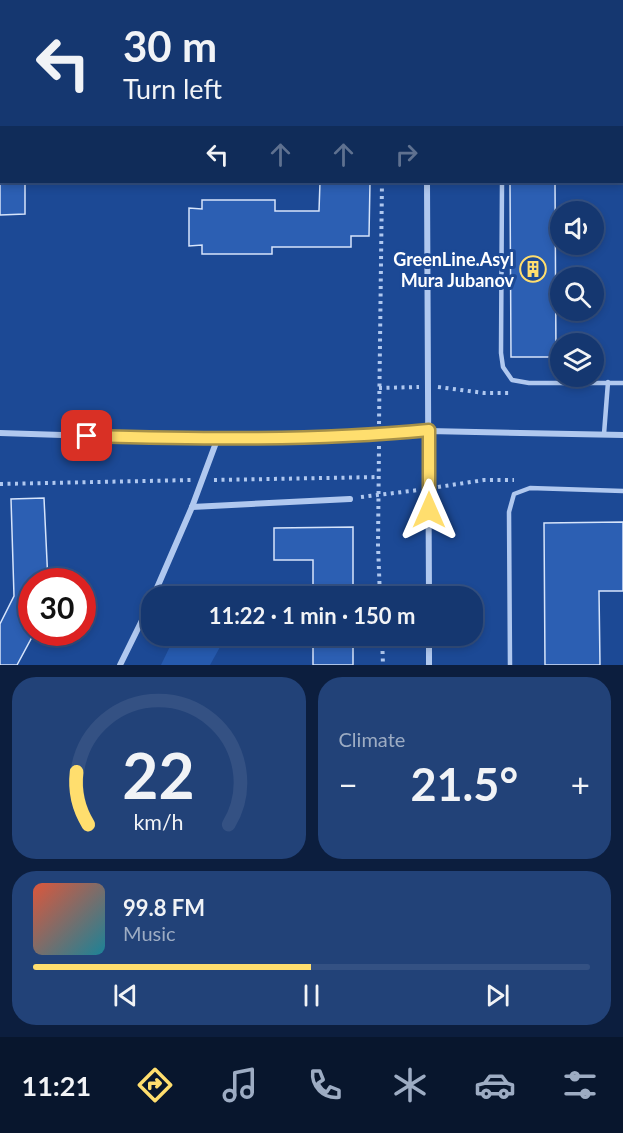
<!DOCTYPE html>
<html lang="en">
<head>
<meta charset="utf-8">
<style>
	body { margin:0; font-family:Lato,sans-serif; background:#224278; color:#f1f3f6; height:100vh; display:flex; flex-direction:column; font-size:22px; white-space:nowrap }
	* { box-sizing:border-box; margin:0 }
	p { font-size:20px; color:#9dacc3 }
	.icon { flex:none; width:33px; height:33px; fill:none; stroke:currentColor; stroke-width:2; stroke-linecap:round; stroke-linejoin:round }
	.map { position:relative; height:665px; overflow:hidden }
	.drawer { display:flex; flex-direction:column; gap:12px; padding:12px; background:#0c1e3e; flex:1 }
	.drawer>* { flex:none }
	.top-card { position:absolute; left:0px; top:0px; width:624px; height:183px; box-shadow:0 3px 9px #0003,0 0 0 2px #345183; background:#153770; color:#f1f3f6; overflow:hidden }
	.controls { position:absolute; left:550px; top:201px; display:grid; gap:12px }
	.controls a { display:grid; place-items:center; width:54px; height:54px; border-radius:50%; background:#153770; box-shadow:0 3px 9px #0003,0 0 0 2px #345183; font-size:30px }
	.speed { position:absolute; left:18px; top:568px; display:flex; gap:12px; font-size:30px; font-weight:700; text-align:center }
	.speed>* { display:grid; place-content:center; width:78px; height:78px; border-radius:50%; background:#153770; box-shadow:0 3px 9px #0003,0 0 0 2px #345183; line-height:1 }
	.speed .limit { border:9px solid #d22; background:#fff; color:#111 }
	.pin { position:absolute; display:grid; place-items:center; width:51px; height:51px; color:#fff; margin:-26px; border-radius:12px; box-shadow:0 3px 9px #0006 }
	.me { position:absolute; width:66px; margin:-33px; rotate:0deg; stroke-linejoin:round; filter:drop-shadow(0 0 4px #0008) }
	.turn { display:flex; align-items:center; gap:21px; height:126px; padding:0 24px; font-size:27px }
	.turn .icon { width:78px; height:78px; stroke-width:2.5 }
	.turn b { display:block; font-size:42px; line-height:51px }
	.lanes { display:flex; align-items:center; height:57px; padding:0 24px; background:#0003; justify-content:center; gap:30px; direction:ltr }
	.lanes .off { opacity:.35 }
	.big { font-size:45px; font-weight:700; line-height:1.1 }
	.drawer .card { flex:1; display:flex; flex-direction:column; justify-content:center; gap:9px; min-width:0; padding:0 21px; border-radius:24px; background:#224278 }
	.drawer .dial { align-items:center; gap:0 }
	.dial svg { height:156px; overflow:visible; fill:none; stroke:#345183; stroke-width:7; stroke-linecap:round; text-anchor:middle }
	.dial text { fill:#f1f3f6; stroke:none }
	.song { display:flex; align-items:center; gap:18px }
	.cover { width:72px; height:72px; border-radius:9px; background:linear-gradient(135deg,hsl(10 70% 55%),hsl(190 70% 35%)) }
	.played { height:6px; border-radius:3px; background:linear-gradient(90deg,#ffde6e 50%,#345183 50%) }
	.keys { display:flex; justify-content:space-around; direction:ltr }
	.heat { display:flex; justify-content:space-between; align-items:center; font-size:33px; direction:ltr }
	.drawer .tiles { flex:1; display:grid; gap:12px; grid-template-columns:1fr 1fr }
	.card:last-child { grid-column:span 2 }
	.trip { position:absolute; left:141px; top:586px; width:342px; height:60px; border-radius:24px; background:#153770; box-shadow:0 3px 9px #0003,0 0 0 2px #345183; font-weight:700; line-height:60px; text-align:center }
	.dock { display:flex; height:96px; justify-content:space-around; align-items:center; background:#08162d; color:#9dacc3 }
	.dock .icon { width:42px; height:42px }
	.dock .on { color:#ffde6e }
	.dock b { font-size:27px; color:#f1f3f6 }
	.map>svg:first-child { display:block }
	.grass { fill:#265aae }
	.building { fill:#2c5fb3; stroke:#d6e4fb; stroke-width:1.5 }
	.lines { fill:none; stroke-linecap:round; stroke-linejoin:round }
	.path { stroke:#b0c8ef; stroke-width:4; stroke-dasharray:3 4.5; stroke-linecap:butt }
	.service { stroke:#b0c8ef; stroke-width:4.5 }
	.minor { stroke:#b0c8ef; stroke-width:6 }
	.route-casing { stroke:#a69048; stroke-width:15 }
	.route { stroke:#ffde6e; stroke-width:10 }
	.labels { text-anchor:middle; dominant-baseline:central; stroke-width:6; stroke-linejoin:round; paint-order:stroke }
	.poi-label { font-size:18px; font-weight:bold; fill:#fff; stroke:#1c4995; text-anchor:end }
</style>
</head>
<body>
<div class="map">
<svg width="623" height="665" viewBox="0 0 623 665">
	<rect width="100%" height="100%" fill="#1c4995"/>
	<polygon class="grass" points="175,636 216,636 220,647 210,665 161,665"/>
	<g class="building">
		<polygon points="0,182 25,182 25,214 0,215"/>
		<polygon points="320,182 370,182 369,236 351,236 351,247 272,247 272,254 202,254 202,245 189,246 189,208 202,209 202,200 275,200 275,211 319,211"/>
		<polygon points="510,182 555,182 556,357 511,357"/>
		<polygon points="44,498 48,582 32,582 32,637 17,665 0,665 0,624 14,596 11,499"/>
		<polygon points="623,522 623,591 599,591 600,665 545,665 544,523"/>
		<polygon points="353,527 353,597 313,597 313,560 274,560 274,528"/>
		<rect x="313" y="636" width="40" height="29"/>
	</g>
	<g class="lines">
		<g class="path">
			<polyline points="380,0 380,2"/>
			<polyline points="438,387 484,393 511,393"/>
			<polyline points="379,388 419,387"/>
			<polyline points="379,424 382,182"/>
			<polyline points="379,446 378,545 380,597"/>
			<polyline points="214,480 379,477"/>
			<polyline points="0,484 192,480"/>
			<polyline points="438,487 484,480 514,480"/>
			<polyline points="361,497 419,490"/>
			<polyline points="382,636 383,665"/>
		</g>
		<g class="service">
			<polyline points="502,2 502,0"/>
			<polyline points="622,13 623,13"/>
			<polyline points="622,65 623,65"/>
			<polyline points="502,182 501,353 503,367 512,380 529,383 623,383"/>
			<polyline points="604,434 608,382"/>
			<polyline points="510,665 509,512 514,494 530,488 623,491"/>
		</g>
		<g class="minor">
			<polyline points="427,2 427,0"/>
			<polyline points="427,182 429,597"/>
			<polyline points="0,433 217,440 379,435 429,431 623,435"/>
			<polyline points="192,507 350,499"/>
			<polyline points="153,597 192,507 217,440"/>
			<polyline points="429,636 429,665"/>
			<polyline points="120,665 152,600"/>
		</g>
	</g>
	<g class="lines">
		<g class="route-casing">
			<path id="route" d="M87,436C201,439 315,441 429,430V510"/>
		</g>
		<use href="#route" class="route"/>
	</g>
	<defs>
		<g id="building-ring" transform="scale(1.35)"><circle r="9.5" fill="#1c4995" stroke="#ffde6e" stroke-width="1.5"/><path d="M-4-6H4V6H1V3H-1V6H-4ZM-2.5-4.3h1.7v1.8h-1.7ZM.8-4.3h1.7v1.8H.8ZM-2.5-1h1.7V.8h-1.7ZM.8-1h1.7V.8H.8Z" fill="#ffde6e"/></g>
	</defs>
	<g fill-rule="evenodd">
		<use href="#building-ring" x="533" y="269"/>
	</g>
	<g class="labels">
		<g class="poi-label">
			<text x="514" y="259">GreenLine.Asyl<tspan x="514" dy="21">Mura Jubanov</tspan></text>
		</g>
	</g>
</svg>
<div class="controls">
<a><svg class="icon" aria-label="sound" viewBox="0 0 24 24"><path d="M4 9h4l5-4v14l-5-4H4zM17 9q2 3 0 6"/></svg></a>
<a><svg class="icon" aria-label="search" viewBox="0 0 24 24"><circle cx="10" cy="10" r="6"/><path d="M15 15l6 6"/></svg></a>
<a><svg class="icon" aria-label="layers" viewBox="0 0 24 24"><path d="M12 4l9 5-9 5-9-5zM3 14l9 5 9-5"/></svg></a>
</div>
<div class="speed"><div class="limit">30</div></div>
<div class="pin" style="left:87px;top:436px;background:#d93025"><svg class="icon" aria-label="arrive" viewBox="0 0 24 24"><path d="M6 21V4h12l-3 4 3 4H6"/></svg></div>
<svg class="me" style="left:429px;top:510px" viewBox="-20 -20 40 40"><path d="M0-17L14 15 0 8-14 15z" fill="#ffde6e" stroke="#fff" stroke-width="4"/></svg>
<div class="trip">11:22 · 1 min · 150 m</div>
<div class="top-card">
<div class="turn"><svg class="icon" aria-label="left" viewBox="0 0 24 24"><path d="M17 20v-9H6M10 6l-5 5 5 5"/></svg><div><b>30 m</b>Turn left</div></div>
<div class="lanes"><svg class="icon" aria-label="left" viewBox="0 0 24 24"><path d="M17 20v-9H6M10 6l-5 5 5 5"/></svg><svg class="icon off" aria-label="ahead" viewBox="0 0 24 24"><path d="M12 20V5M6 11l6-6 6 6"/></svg><svg class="icon off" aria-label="ahead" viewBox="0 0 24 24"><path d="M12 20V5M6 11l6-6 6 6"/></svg><svg class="icon off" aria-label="right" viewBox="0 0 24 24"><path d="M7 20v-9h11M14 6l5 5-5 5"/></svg></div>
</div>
</div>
<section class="drawer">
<div class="tiles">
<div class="card dial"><svg viewBox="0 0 100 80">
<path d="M14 69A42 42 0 1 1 86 69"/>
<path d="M14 69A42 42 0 0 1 8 42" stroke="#ffde6e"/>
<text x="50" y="56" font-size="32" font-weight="700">22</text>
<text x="50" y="72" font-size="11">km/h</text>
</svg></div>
<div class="card"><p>Climate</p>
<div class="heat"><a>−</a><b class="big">21.5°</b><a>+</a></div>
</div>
<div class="card">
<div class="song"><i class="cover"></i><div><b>99.8 FM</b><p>Music</p></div></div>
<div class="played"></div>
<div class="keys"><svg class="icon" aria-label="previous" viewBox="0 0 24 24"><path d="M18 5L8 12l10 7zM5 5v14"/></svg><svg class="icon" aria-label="pause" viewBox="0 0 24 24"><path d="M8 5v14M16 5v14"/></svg><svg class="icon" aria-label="next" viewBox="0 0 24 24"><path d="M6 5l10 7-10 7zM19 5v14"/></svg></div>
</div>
</div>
</section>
<nav class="dock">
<b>11:21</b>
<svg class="icon on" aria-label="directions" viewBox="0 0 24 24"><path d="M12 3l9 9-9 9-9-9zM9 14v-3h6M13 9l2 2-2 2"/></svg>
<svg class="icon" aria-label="music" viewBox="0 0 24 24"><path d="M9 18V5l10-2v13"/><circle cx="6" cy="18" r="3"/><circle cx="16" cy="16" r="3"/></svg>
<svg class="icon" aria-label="phone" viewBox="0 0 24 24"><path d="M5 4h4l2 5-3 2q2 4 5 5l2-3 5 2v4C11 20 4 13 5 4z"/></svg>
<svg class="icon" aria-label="climate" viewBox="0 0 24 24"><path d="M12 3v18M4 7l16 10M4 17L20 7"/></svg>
<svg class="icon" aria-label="car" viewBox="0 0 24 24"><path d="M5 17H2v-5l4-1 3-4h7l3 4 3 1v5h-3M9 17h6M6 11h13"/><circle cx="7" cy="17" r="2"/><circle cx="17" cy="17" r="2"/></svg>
<svg class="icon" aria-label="filters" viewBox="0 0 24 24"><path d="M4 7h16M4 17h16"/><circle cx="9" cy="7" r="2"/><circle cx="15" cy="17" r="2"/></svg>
</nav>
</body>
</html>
